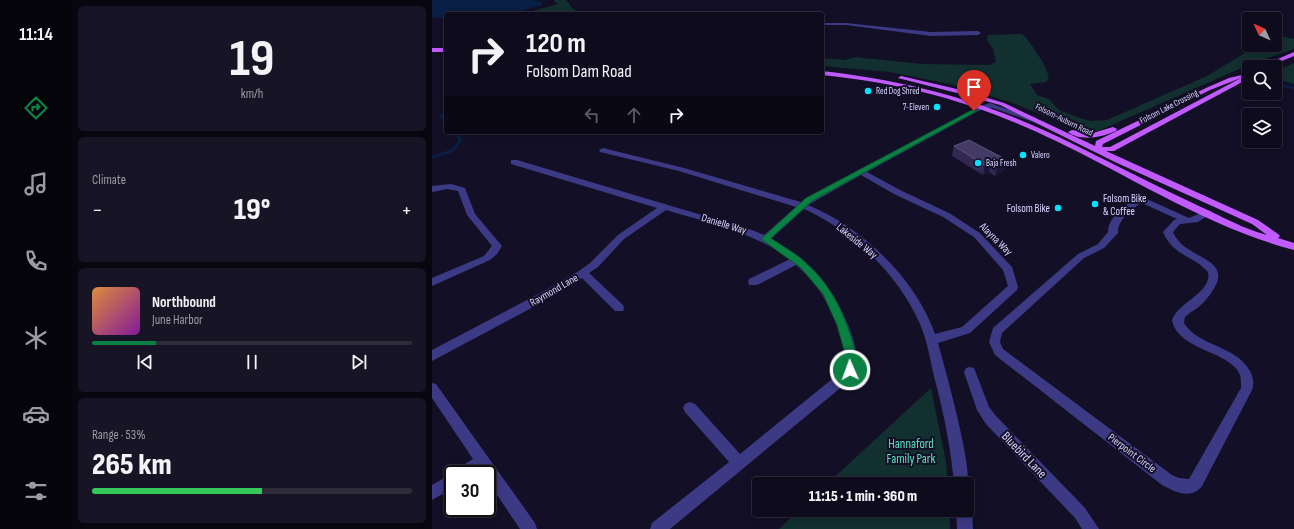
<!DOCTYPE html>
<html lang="en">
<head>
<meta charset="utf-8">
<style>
	body { margin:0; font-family:"Sofia Sans Condensed",sans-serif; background:#171425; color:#f1f3f6; height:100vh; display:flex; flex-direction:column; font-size:15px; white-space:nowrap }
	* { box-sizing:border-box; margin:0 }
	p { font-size:13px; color:#9b9ba3 }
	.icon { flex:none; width:22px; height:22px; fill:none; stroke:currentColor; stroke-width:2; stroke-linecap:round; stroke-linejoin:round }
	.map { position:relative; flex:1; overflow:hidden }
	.panel { display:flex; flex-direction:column; gap:6px; padding:6px; background:#08060f; width:360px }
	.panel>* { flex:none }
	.guide { position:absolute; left:12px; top:12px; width:380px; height:122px; border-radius:4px; box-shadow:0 2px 10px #0003,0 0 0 1px #2e2b3b; background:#0e0b1c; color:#f1f3f6; overflow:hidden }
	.needle { width:26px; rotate:314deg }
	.controls { position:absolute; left:810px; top:12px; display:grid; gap:8px }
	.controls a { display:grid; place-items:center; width:40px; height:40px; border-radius:4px; background:#0e0b1c; box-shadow:0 2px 10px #0003,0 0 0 1px #2e2b3b; font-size:20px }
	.speed { position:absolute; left:12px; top:465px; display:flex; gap:8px; font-size:20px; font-weight:700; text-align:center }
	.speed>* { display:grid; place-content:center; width:52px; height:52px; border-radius:50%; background:#0e0b1c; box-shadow:0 2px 10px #0003,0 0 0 1px #2e2b3b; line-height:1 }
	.speed .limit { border:2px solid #111; border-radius:6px; background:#fff; color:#111 }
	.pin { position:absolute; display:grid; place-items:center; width:34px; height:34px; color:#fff; margin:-41px -17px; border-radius:50% 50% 50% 0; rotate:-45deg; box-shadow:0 0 4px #0007 }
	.pin .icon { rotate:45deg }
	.me { position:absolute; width:44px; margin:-22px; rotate:358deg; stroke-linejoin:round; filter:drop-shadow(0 0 3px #0008) }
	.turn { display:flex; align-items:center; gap:14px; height:84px; padding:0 16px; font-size:18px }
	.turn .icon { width:52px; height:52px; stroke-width:2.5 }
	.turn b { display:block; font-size:28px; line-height:34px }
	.lanes { display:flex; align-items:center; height:38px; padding:0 16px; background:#0003; justify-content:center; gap:20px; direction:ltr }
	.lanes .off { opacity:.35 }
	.big { font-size:30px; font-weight:800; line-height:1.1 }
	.panel .card { flex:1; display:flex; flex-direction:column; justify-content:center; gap:6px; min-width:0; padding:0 14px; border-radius:6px; background:#171425 }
	.panel .dial { align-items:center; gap:0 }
	.dial b { font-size:52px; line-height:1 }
	.song { display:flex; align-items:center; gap:12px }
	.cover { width:48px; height:48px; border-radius:6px; background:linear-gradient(135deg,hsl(30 70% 55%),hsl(290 70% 35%)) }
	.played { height:4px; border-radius:2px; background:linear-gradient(90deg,#0b8043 20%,#2e2b3b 20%) }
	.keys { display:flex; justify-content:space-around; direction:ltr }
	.heat { display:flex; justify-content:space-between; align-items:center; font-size:22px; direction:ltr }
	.charge { height:6px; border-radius:3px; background:linear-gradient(90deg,#34c759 53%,#2e2b3b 0) }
	.trip { position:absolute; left:320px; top:477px; width:222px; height:40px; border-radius:4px; background:#0e0b1c; box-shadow:0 2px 10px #0003,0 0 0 1px #2e2b3b; font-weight:800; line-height:40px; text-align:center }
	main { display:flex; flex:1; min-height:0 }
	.tab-bar { display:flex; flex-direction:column; width:72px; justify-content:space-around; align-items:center; background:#06040b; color:#9b9ba3 }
	.tab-bar .icon { width:28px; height:28px }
	.tab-bar .on { color:#0b8043 }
	.tab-bar b { font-size:18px; color:#f1f3f6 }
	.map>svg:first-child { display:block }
	.green { fill:#12302f }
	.water { fill:#0a1f44 }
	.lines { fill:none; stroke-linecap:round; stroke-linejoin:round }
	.stream-far1 { stroke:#0a1f44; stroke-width:2.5 }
	.stream { stroke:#0a1f44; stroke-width:3 }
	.minor { fill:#3d3a85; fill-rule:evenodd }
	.major { fill:#c25bff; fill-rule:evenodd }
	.wall { fill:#312854 }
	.shaded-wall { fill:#1d163a }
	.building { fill:#433a66; stroke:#5a527e }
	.route { fill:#0b8043; stroke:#07532c }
	.poi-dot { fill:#00e5ff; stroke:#130f26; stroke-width:1.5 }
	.labels { text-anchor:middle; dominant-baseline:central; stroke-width:4; stroke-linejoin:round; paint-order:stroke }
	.far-poi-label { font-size:9px; fill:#d9d4ff; stroke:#130f26; text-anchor:start }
	.far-street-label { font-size:9px; fill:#d9d4ff; stroke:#130f26 }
	.poi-label { font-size:11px; fill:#d9d4ff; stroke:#130f26; text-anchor:start }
	.street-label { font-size:11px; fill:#d9d4ff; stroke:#130f26 }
	.near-park-label { font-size:13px; fill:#5fe0c0; stroke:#130f26 }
	.near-street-label { font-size:13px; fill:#d9d4ff; stroke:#130f26 }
</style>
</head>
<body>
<main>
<nav class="tab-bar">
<b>11:14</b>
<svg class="icon on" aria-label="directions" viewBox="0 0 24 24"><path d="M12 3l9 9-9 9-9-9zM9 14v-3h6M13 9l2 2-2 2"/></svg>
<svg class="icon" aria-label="music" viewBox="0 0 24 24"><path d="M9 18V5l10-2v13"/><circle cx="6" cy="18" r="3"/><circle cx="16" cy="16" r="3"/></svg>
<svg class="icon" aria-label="phone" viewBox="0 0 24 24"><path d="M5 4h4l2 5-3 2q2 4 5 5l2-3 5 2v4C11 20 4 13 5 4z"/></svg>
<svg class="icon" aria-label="climate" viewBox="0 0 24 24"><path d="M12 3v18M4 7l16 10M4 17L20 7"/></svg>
<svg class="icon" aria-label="car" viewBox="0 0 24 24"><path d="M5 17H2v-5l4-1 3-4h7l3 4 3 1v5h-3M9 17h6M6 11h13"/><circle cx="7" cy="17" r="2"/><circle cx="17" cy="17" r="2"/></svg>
<svg class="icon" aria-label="filters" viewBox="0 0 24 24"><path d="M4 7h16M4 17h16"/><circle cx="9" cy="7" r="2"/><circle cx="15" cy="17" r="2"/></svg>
</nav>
<section class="panel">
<div class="card dial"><b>19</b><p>km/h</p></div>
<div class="card"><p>Climate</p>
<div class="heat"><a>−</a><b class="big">19°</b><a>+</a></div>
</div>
<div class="card">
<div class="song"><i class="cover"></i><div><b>Northbound</b><p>June Harbor</p></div></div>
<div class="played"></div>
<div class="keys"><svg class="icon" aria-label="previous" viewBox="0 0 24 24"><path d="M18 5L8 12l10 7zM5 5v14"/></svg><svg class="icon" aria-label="pause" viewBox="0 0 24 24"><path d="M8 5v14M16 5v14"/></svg><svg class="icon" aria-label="next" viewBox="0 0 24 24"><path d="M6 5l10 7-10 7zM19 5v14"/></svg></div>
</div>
<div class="card"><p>Range · 53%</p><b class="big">265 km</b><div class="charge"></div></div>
</section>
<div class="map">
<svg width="862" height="529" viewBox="0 0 862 529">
	<rect width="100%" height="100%" fill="#130f26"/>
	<g class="green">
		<polygon points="121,0 134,0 141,9 153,14 90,14 126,4"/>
		<path d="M589,34L593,36C602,49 613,62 617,78L614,82L598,84L605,95L617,99L627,110L648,118L659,121L675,120L775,76L826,45H843V38L853,37L862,39V49L821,63L666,131L648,130L581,103L518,84L458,72L390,66V58L413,60L422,57L491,64L557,65L564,62L561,49L555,40L556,35Z"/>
		<polygon points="862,63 862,84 843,79 843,71"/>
		<polygon points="499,388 514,462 516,484 395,484"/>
		<polygon points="367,510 517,510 518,529 347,529"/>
	</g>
	<polygon class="water" points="0,0 102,0 110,2 110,5 78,14 14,14 14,19 0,17"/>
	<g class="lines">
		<g class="stream-far1">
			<polyline points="843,84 862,88"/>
			<polyline points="14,113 9,116 14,125"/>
			<polyline points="21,132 27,138"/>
		</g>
		<polyline class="stream" points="0,157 20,151 29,140 26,137"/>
		<g class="minor">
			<polygon points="390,23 414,23 499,32 546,31 549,33 546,35 499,36 414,25 390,25"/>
			<path d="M558,103L614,123L610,125L561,108H552L435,172L468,190L517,213L548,233L580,267L586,287L585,290L538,333L506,343C512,365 542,470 535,487V484H522C519,449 512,414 503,380C498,361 496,342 488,324C466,274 421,231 372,209L339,239C354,247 369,257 381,269C400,287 426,336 425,362C424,369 421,374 418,380L238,529H218L220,523L297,462L253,412L251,408L253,404L258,402L263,404L308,454L410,371C418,348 400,309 387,290C380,280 372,272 364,265L325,285H317L316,282L317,279L358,259C321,232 277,223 234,210L192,239L166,267L157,273L191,305L192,308L191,311H183L150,278L120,297L0,361V350L112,291L147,271L158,263L186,235L225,208L79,164V160H85L320,230L332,235L364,207L247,171L168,152L167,150L171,148L252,168L369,202L374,198L548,106ZM429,175L462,194L511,217L542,237L571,270L576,286L530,327L503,334C484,279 430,227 376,205Z"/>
			<polygon points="19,184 33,188 43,214 70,246 65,254 58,260 0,286 0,278 52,256 60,246 35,215 26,191 15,189 0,192 0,186"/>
			<path d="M708,198L717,200L757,218L776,210L780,213L766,222L748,224L741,232C754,264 815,255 770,304C765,309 758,312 753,317L752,323C767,347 804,345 818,371C821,377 823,385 819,392L770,486C759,500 743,492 730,485L563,355L557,342L561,328L646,254L666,244L676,232C676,218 694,202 708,198ZM707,204H712L745,219L742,220L731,232C741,256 761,255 776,272C781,293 744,303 740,321C748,352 798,350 808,375C809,379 809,384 809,388L757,479L747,478L740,475L571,349L568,342L570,333L652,258L672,248L686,233C686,219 698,212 707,204Z"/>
			<polygon points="538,367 542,368 557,407 564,416 653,508 667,529 650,529 643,518 554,424 545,410 532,372 534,368"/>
			<polygon points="0,383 4,384 103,523 105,529 88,529 55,480 55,474 51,474 48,470 43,474 21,474 21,488 0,500 0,485 21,473 23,474 25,469 41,459 0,398"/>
			<polygon points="535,504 537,505 540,510 541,529 525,529 524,510 535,510"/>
		</g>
		<g class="major">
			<rect x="0" y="48" width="14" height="4"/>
			<polygon points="862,52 862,56 835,67 827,67"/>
			<path d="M390,71C480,81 560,103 641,144C684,165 726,187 769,207C791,217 812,229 835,235L820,224L685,163L568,105L525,93L466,78L469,76L529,90L572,103L663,146L664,141L774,88L797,78L814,74V80L682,151H674L826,220L846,234L848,236L846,238L862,243V250C778,228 701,178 624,141C545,103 477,84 390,75ZM809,78L678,147H670L671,144L778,90Z"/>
			<path d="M681,127L685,129L684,131C670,137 649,142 636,132L640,130L661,133Z"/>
		</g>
	</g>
	<polygon class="wall" points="522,146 575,160 572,170 563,176 557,172 551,175 520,156"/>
	<g class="shaded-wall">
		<polygon points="575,160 572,170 563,176 565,166"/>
		<polygon points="559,162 557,172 551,175 553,165"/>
	</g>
	<polygon class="building" points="537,140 575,160 565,166 559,162 553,165 522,146"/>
	<path class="route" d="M540,110L545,111L380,201L339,238C351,247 366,254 376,265C399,286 411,311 420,340C423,351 427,362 422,373L418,374L414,373L412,370L414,357L405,325L391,294L369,268L329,239L374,198Z"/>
	<g class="poi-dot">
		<circle cx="436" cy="91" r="4"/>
		<circle cx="505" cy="107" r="4"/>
		<circle cx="591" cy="155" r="4"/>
		<circle cx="546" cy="163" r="4"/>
		<circle cx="663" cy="204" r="4"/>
		<circle cx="626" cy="208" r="4"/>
	</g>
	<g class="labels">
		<g class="far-poi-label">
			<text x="444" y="91">Red Dog Shred</text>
			<text x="497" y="107" text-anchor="end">7-Eleven</text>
			<text x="599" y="155">Valero</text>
			<text x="554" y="163">Baja Fresh</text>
		</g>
		<g class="far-street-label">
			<text transform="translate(737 107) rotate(-27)">Folsom Lake Crossing</text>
			<text transform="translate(632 120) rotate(26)">Folsom-Auburn Road</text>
		</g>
		<g class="poi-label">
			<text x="671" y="198">Folsom Bike<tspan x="671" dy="13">&amp; Coffee</tspan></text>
			<text x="618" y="208" text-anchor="end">Folsom Bike</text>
		</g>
		<g class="street-label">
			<text transform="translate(292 224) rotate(17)">Danielle Way</text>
			<text transform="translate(564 239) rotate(45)">Alayna Way</text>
			<text transform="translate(425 241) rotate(39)">Lakeside Way</text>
			<text transform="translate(122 290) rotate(-30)">Raymond Lane</text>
			<text transform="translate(700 453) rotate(37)">Pierpoint Circle</text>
		</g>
		<g class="near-park-label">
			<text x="479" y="444">Hannaford<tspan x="479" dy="15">Family Park</tspan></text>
		</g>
		<g class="near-street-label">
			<text transform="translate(592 455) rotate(46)">Bluebird Lane</text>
		</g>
	</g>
</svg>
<div class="controls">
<a><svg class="needle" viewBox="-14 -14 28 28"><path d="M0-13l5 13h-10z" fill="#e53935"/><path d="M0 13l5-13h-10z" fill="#9b9ba3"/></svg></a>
<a><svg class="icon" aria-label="search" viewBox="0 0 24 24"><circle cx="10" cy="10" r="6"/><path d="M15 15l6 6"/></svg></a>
<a><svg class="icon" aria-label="layers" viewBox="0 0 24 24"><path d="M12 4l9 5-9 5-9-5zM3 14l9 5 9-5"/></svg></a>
</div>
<div class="speed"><div class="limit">30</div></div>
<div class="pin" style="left:542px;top:111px;background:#d93025"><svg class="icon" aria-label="arrive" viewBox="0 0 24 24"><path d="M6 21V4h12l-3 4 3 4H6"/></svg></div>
<svg class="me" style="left:418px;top:370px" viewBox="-20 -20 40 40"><circle r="17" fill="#0b8043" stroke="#fff" stroke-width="3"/><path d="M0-11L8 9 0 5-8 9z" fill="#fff"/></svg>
<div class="trip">11:15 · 1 min · 360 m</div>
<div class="guide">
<div class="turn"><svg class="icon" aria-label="right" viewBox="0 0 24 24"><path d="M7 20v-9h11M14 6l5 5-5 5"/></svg><div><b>120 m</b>Folsom Dam Road</div></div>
<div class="lanes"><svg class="icon off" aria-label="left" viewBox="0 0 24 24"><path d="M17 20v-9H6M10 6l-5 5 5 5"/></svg><svg class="icon off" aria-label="ahead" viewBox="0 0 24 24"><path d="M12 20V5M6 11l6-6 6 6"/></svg><svg class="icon" aria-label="right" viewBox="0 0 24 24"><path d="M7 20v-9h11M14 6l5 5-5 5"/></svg></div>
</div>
</div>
</main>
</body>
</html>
